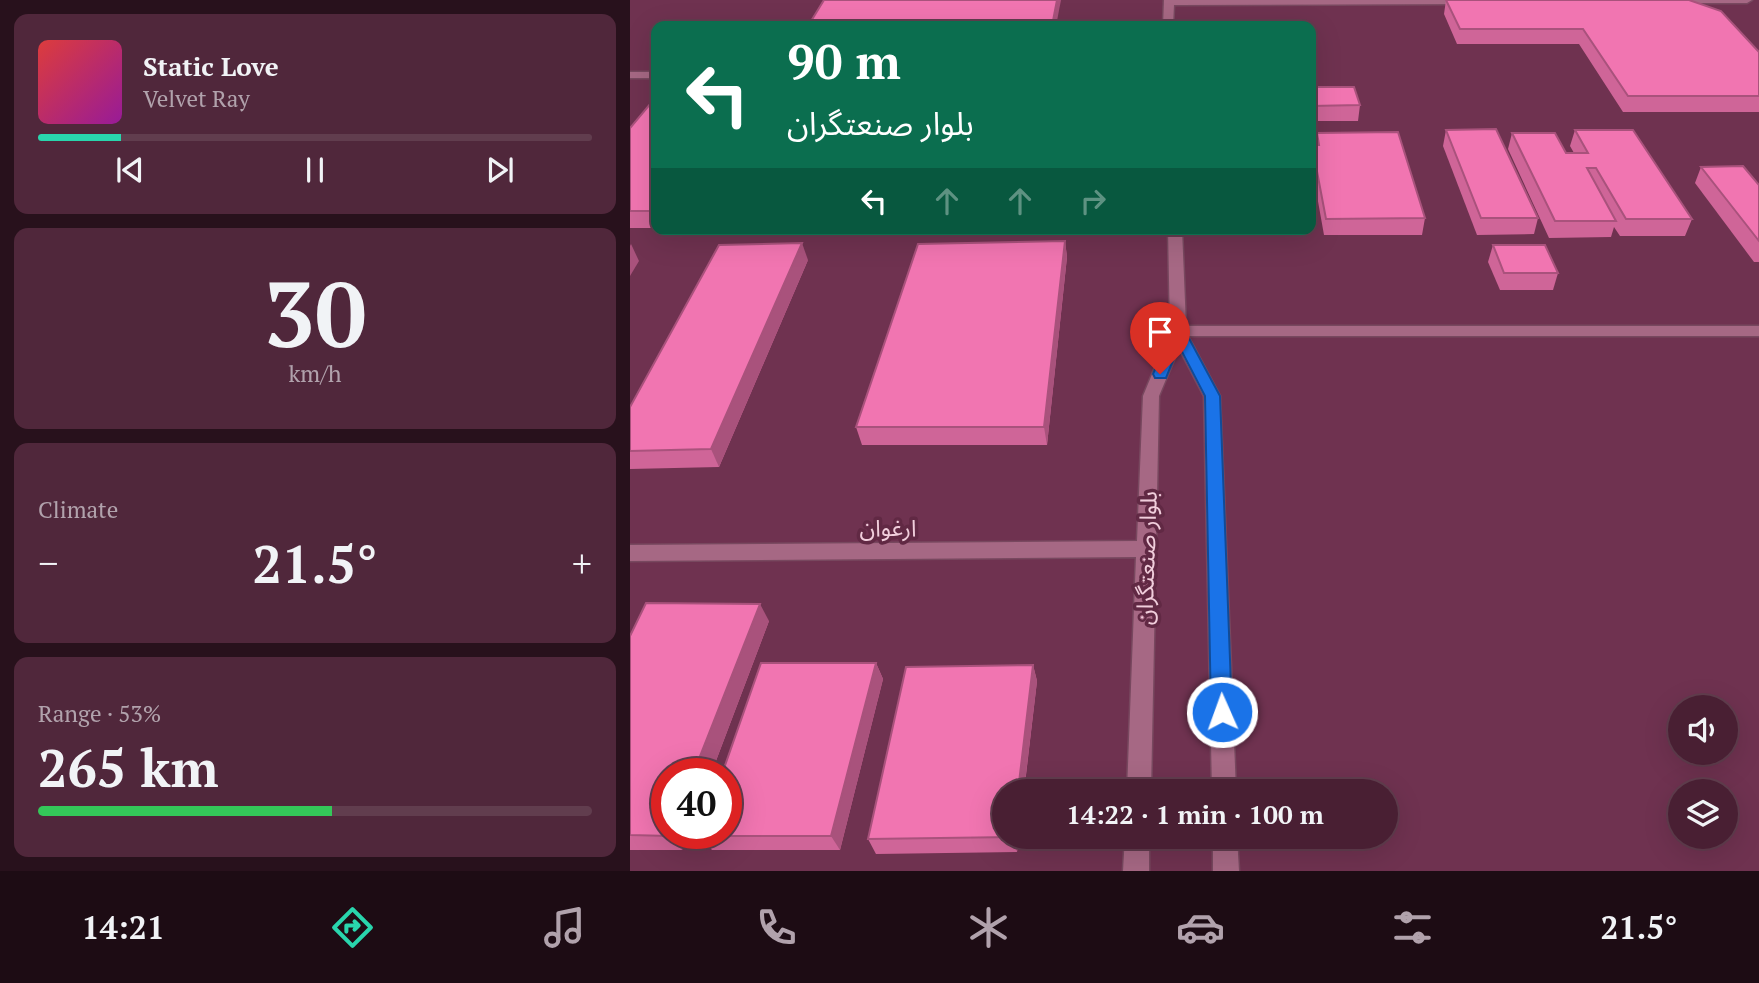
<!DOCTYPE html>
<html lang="en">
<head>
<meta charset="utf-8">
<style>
	body { margin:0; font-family:"PT Serif","Noto Sans Arabic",serif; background:#50273b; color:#f1f3f6; height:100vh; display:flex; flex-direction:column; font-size:26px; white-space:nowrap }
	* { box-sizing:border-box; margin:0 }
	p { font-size:23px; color:#b1a2ac }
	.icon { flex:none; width:38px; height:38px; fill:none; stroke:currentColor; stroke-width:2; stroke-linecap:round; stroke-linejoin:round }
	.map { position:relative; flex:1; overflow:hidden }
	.panel { display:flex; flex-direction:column; gap:14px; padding:14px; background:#28111c; width:630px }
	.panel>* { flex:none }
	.top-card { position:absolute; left:21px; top:21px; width:665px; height:214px; border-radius:14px; box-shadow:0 7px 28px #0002,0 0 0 2px #613d4e; background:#0b6e4f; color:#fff; overflow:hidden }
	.tools { position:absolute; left:1038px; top:695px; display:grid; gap:14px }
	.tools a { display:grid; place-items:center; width:70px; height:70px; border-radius:50%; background:#491f33; box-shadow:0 7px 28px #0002,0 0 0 2px #613d4e; font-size:35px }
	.speed { position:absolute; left:21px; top:758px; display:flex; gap:14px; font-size:35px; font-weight:700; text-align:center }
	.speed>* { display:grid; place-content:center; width:91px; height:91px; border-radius:50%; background:#491f33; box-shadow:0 7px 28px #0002,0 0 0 2px #613d4e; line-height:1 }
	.speed .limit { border:10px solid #d22; background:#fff; color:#111 }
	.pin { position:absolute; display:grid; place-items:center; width:60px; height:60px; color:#fff; margin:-72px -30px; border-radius:50% 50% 50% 0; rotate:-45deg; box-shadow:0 0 7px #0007 }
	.pin .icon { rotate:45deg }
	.me { position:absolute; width:77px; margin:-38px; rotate:358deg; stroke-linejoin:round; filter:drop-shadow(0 0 5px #0008) }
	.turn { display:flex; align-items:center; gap:24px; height:147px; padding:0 21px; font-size:32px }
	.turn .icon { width:91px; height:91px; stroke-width:2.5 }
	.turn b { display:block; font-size:49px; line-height:60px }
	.lanes { display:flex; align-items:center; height:66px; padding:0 21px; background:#0003; justify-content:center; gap:35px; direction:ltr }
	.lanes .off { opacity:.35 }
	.big { font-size:52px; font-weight:600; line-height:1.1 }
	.panel .card { flex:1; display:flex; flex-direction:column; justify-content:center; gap:10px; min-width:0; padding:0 24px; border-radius:14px; background:#50273b }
	.panel .dial { align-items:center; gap:0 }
	.dial b { font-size:91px; line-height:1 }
	.song { display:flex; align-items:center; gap:21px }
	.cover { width:84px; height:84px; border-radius:10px; background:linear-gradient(135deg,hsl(0 70% 55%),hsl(300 70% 35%)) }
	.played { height:7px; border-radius:4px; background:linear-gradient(90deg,#29d5ad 15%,#613d4e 15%) }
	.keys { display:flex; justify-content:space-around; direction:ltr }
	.heat { display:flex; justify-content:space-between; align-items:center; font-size:38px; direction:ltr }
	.charge { height:10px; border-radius:5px; background:linear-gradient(90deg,#34c759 53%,#613d4e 0) }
	.trip { position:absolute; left:362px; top:779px; width:406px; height:70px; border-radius:35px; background:#491f33; box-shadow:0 7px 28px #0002,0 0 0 2px #613d4e; font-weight:600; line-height:70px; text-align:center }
	.menu { display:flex; height:112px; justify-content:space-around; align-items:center; background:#1d0c14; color:#b1a2ac }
	.menu .icon { width:49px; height:49px }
	.menu .current { color:#29d5ad }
	.menu b { font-size:32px; color:#f1f3f6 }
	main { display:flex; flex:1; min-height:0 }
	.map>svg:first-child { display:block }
	.built { fill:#6f3250; fill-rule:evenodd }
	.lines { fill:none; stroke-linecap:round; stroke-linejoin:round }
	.minor-casing { stroke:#78485f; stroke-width:3 }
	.minor { fill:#a66884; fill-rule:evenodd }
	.wall { fill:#cf6598 }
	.shaded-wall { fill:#a9527c }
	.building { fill:#f175b1; stroke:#a9527c; stroke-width:2 }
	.route { fill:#1a73e8; stroke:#114b97; stroke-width:2 }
	.labels { text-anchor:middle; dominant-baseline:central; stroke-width:7; stroke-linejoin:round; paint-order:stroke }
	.street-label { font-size:23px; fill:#f1cedc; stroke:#612944 }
</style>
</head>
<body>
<main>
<section class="panel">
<div class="card">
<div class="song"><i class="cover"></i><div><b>Static Love</b><p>Velvet Ray</p></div></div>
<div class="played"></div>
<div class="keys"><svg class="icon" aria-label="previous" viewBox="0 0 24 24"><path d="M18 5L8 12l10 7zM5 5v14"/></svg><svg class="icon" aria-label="pause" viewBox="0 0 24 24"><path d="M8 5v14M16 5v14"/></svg><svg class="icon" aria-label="next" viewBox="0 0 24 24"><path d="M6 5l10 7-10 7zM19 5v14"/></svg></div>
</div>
<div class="card dial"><b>30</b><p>km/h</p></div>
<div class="card"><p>Climate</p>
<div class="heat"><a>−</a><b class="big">21.5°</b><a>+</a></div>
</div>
<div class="card"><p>Range · 53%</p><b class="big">265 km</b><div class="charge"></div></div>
</section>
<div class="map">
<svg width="1129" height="871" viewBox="0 0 1129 871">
	<rect width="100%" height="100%" fill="#612944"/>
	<path class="built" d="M0,0H1129V871H0ZM26,26H681V229H26ZM1050,707H1096V752H1050ZM37,774H96V833H37ZM374,791H756V836H374ZM1050,791H1096V836H1050Z"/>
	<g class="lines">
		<g class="minor-casing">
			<g id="minor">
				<polygon points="534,0 844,0 845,1 840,4 544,5 543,26 533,26"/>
				<polygon points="1031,0 1122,0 1117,3 1036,3"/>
				<rect x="0" y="72" width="26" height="6"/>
				<polygon points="538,229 552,229 556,326 1129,326 1129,336 558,336 590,396 606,791 582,791 574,396 549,348 529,396 521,791 497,791 506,557 0,561 0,545 507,541 513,396 540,331"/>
				<polygon points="495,836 519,836 519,871 493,871"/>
				<polygon points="583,836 607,836 609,871 583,871"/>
			</g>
		</g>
		<use href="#minor" class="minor"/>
	</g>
	<g class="wall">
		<polygon points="816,0 1129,52 1129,112 993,112 949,44 827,44 814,14"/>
		<polygon points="681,87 730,105 728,121 681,121"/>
		<polygon points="26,97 26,228 0,228 0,128"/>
		<polygon points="816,130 908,218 904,234 847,235 813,146"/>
		<polygon points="945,130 1062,219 1055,236 990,236 984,227 981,237 919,238 878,149 882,133 936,153 944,153 940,146"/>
		<polygon points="687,133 795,218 792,235 694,235 681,162 682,145 686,145"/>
		<polygon points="1071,167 1129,185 1129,262 1124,262 1065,183"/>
		<polygon points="435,241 437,257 417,445 232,445 226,427"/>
		<polygon points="863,245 928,273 923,290 870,290 858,262"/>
		<polygon points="178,260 89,467 0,469 0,407"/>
		<polygon points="139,621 81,774 37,774 37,833 59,833 52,850 0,850 0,636"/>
		<polygon points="246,663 253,679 210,850 82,850 70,836"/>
		<polygon points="403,665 407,681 387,852 246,854 238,839"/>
	</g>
	<g class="shaded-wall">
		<polygon points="427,0 431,0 426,26 422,26"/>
		<polygon points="435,241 437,257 417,445 414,427"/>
		<polygon points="172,243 178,260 89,467 81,449"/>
		<polygon points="1,244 9,261 0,276 0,246"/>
		<polygon points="130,604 139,621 81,774 63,774"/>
		<polygon points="246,663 253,679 210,850 201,836"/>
		<polygon points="403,665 407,681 394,791 388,791"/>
		<polygon points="40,833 59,833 52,850 39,836"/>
		<polygon points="383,836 389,836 387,852"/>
	</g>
	<g class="building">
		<polygon points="194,0 427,0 422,26 178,26"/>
		<polygon points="816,0 1059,0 1091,11 1129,52 1129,96 998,96 953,29 830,29"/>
		<polygon points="681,87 724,87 730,105 681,106"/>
		<polygon points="26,97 26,211 0,211 0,128"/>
		<polygon points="866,129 908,218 851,218 816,130"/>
		<polygon points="945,130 1003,130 1062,219 996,219 966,168 957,168 986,221 925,221 882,133 925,133 936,153 958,153"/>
		<polygon points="768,132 795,218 696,219 682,145 689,145 687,133"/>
		<polygon points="1113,166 1129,185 1129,241 1071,167"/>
		<polygon points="435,241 414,427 226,427 288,244"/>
		<polygon points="172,243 81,449 0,451 0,407 89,245"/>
		<polygon points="863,245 915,245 928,273 874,273"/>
		<polygon points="16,603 130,604 63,774 37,774 37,833 40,833 39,836 0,835 0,636"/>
		<polygon points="131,663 246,663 201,836 70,836 71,833 96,833 96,774 92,774"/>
		<polygon points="403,665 388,791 374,791 374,836 383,837 238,839 276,667"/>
	</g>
	<polygon class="route" points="548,326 555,331 590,396 602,712 599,718 592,721 584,718 581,712 575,396 549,346 536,378 525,378 523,374 541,331"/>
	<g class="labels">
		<g class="street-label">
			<text x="258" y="527">ارغوان</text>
			<text transform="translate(516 558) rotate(-88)">بلوار صنعتگران</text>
		</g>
	</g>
</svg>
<div class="tools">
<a><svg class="icon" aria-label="sound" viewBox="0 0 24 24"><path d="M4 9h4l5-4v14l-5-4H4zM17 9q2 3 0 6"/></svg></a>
<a><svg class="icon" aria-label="layers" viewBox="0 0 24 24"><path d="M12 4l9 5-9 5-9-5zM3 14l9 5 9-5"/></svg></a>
</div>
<div class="speed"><div class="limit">40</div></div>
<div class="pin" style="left:530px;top:374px;background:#d93025"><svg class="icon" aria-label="arrive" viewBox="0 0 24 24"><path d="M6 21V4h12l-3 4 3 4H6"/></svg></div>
<svg class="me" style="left:592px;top:712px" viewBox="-20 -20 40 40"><circle r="17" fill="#1a73e8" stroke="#fff" stroke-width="3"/><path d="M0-11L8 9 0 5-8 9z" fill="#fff"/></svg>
<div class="trip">14:22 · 1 min · 100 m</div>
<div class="top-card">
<div class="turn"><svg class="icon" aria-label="left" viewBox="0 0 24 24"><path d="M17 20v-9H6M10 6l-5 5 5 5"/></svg><div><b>90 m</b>بلوار صنعتگران</div></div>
<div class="lanes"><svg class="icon" aria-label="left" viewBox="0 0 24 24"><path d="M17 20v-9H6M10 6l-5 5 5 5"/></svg><svg class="icon off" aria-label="ahead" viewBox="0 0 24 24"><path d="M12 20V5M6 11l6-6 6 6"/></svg><svg class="icon off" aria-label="ahead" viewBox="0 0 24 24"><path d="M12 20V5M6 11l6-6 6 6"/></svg><svg class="icon off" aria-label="right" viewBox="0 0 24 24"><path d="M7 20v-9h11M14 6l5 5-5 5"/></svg></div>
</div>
</div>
</main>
<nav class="menu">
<b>14:21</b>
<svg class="icon current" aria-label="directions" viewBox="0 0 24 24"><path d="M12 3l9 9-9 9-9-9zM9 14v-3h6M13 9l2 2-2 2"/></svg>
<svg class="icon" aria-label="music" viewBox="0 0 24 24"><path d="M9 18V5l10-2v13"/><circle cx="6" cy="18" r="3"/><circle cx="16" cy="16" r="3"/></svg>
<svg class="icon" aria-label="phone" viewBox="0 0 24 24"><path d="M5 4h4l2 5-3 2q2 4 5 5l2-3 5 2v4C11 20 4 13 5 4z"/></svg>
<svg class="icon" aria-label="climate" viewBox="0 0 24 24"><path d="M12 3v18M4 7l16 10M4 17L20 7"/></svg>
<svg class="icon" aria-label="car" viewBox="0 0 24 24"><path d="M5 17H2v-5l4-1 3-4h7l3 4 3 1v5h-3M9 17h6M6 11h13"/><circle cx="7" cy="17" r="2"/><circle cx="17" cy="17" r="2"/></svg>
<svg class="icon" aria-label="filters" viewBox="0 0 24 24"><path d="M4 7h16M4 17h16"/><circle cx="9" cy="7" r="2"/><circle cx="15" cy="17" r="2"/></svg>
<b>21.5°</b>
</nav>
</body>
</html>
